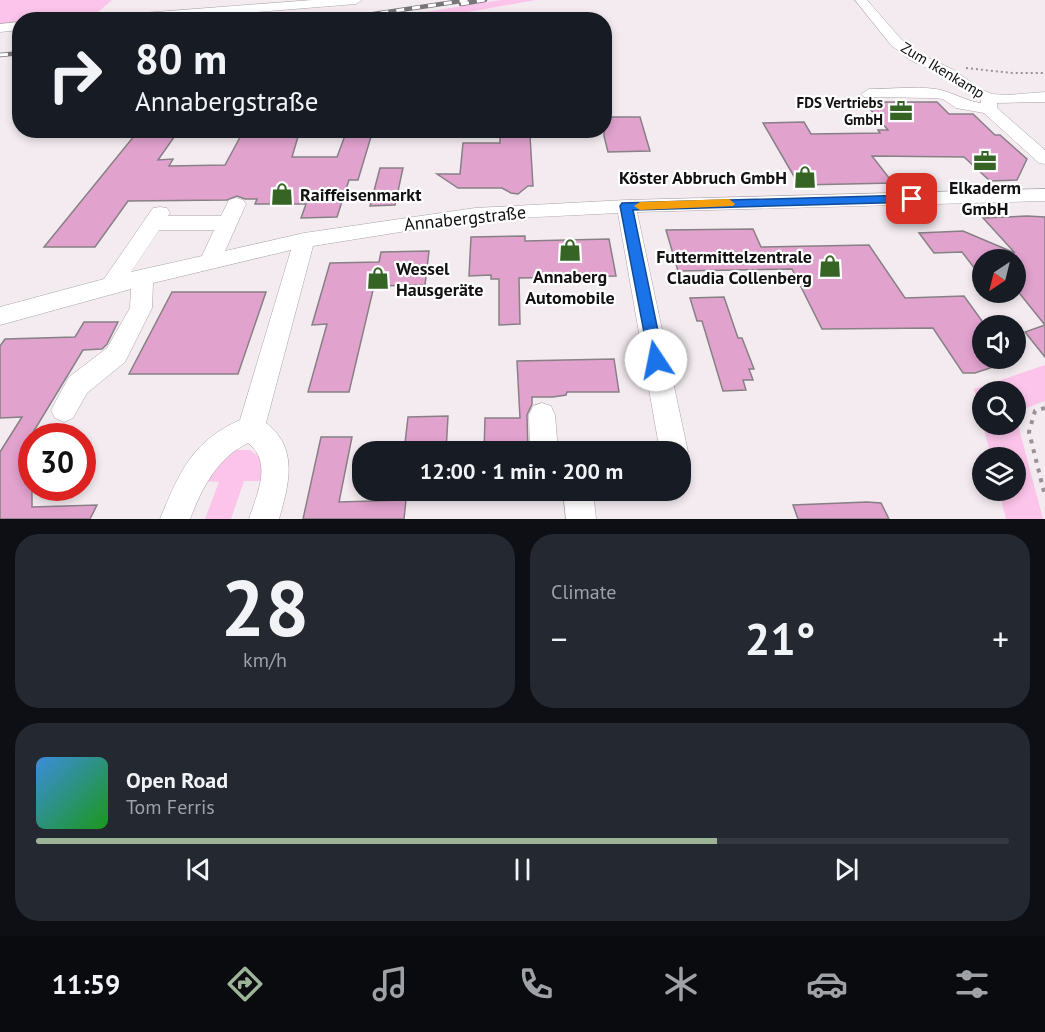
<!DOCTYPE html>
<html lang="en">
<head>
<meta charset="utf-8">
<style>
	body { margin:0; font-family:"PT Sans",sans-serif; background:#242831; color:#f1f3f6; height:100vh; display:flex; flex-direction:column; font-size:22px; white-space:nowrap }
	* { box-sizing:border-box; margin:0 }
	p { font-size:20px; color:#9ea1a6 }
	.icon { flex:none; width:33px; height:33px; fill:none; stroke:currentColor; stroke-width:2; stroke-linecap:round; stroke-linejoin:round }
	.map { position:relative; height:519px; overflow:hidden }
	.details { display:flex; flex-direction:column; gap:15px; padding:15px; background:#0d0f14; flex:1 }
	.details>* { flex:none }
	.guide { position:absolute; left:12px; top:12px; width:600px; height:126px; border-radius:24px; box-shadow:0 3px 9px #0003; background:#171b24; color:#f1f3f6; overflow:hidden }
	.needle { width:39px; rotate:215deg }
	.fabs { position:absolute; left:972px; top:249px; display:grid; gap:12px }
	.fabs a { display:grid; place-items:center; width:54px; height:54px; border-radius:50%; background:#171b24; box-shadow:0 3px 9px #0003; font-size:30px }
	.speed { position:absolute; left:18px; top:423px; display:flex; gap:12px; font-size:30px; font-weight:700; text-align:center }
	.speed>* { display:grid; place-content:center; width:78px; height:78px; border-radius:50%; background:#171b24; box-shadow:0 3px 9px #0003; line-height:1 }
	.speed .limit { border:9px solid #d22; background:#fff; color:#111 }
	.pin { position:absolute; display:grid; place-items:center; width:51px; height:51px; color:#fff; margin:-26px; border-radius:12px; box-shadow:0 3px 9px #0006 }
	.me { position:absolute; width:66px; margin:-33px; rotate:349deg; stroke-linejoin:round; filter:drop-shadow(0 0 4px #0008) }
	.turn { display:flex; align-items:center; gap:21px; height:126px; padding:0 24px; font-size:27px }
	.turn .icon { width:78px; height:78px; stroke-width:2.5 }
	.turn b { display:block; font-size:42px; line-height:51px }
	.big { font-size:45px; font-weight:800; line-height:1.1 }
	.details .widget { flex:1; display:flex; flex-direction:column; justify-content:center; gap:9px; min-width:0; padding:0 21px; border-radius:24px; background:#242831 }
	.details .dial { align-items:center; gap:0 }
	.dial b { font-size:78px; line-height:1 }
	.song { display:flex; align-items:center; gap:18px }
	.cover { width:72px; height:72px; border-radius:9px; background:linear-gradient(135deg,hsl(210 70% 55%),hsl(120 70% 35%)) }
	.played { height:6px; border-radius:3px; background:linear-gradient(90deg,#9db398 70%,#363941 70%) }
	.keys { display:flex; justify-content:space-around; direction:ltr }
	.heat { display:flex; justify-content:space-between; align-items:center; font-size:33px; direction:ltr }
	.details .tiles { flex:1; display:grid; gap:15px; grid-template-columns:1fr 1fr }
	.widget:last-child { grid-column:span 2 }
	.trip { position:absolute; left:352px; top:441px; width:339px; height:60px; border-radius:24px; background:#171b24; box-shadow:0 3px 9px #0003; font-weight:800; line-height:60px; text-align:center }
	.tabs { display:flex; height:96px; justify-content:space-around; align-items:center; background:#090b0e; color:#9ea1a6 }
	.tabs .icon { width:42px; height:42px }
	.tabs .selected { color:#9db398 }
	.tabs b { font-size:27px; color:#f1f3f6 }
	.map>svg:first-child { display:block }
	.green { fill:#fcc4ea }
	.building { fill:#e1a2ce; stroke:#878084; stroke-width:1.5 }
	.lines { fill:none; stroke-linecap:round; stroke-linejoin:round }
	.minor-casing { stroke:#aba4a8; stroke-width:1 }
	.path-far1 { stroke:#989296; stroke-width:2; stroke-dasharray:2 3; stroke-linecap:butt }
	.path { stroke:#989296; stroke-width:4; stroke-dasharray:4 6; stroke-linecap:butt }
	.minor { fill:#fff; fill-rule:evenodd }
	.rail-casing { stroke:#797477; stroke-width:4.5 }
	.rail { stroke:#fff; stroke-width:3; stroke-dasharray:8; stroke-linecap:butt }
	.route { fill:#1a73e8; stroke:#114b97; stroke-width:1.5 }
	.slow { fill:#f59e0b }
	.labels { text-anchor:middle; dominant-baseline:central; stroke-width:4.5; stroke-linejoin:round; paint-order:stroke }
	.far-street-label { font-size:15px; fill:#131112; stroke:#fff }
	.far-poi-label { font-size:15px; font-weight:bold; fill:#131112; stroke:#fff; text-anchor:end }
	.poi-label { font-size:18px; font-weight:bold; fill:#131112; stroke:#fff; text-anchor:end }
	.street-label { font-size:18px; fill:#131112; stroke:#fff }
</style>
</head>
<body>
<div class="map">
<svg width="1045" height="519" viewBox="0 0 1045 519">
	<rect width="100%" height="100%" fill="#f3ebf0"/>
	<g class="green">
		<polygon points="0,0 112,0 90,19 20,20 19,24 0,26"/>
		<polygon points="501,0 535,0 430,19 381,19"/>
		<polygon points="1045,365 1045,401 1016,412 1016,392 982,392 982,423 974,389"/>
		<polygon points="1016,417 1043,519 1006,519 999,491 1016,490 1016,458 991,457 983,425 1016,424"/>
		<polygon points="235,450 250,450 261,458 263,481 244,481 231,519 205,519 219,482 201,481"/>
	</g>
	<g class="building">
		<polygon points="864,102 937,102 949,114 973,114 995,135 1000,135 1027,159 1017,180 990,181 964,157 872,156 893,183 799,185 763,123 804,122 811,134 880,133 878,130 888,130"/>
		<polygon points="604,117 640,117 650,151 608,152 604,136"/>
		<polygon points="139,130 179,130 158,160 173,159 169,166 225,165 244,130 300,130 292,157 337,157 347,130 373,130 358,180 349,180 337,217 301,218 306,204 255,204 257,199 245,199 237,196 227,200 128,201 95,247 44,247"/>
		<polygon points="500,136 530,136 533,186 528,186 518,194 511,193 502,188 458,188 437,174 460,174 463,143 500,143"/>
		<polygon points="380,168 403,168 395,205 370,206"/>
		<polygon points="1027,216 1045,217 1045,357 1025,332 1045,325 1016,289 1016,260 982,260 982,278 962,252 934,253 919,233 963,231 1015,253 983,218"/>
		<polygon points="753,229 761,247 869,245 905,298 964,296 982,321 982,358 1011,358 1011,361 975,373 963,373 933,328 822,329 792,269 678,271 666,230"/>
		<polygon points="525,236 525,241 609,239 616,276 519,278 520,324 499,325 499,279 491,279 491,275 469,276 471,237"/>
		<polygon points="429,251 425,285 374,286 349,392 308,392 327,324 312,325 330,263 379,262 381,252"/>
		<polygon points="172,292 266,292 238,374 129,374"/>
		<polygon points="724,297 738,338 742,338 754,369 749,369 753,380 743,380 746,390 723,391 702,321 697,321 690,298"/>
		<polygon points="84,322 118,322 107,344 102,349 83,350 32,434 32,507 97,505 90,519 0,519 0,452 22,417 0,418 0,346 5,339 75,337"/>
		<polygon points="614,359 619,392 567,392 566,395 553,397 532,397 532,404 527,415 528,452 484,452 485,418 520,418 517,361"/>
		<polygon points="448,416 446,452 404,452 408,417"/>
		<polygon points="321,437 352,437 339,502 406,500 404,519 303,519"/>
		<polygon points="867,502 881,503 889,519 798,519 793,505"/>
	</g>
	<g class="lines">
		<g class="minor-casing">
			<g id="minor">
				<polygon points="312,0 362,0 356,4 157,20 99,20 105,16"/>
				<path d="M855,0H867L901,39L920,54L954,70L979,88L992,94L1007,95L1045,92V102L997,103V108L1045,150V164L1039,163L984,113L956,108L943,99L934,98L864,97L861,94L869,89C891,89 915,86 936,89C953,92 965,101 981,103V100L969,94L944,76L910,60L891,45Z"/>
				<polygon points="20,22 20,30 0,32 0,24"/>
				<path d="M1045,189V201L637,212L688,452L681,463V452H660L618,213L475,220L313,246L266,423C299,448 289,484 279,519H249C257,494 273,462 248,443C217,458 202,488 190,519H160C179,473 192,441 240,420L291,250L153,283L152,308L125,362L87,393L73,418L64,422L55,418L51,410L69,377L107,348L130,308L131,289L0,325V307L104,279L153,208L160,207L167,208L170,213L168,216H221L229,200L236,198L243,200L246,204L225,251L304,233L475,208L626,200ZM159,230H214L202,256L131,272Z"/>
				<polygon points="542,403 551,406 555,415 558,452 530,452 529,415 533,406"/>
				<polygon points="563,490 593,490 596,519 566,519"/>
			</g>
		</g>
		<polyline class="path-far1" points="966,68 1012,73 1045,73"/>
		<polyline class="path" points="1045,408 1035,411 1029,432 1045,496"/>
		<use href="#minor" class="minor"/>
		<g class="rail-casing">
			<g id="rail">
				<polyline points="461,4 485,0"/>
				<polyline points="333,20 468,0"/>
				<polyline points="0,55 20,53"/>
			</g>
		</g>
		<use href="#rail" class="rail"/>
	</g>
	<polygon class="route" points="912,195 918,199 916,202 633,210 664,360 661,364 656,366 650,364 620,206 622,203"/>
	<polygon class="slow" points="729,199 735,204 733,206 640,210 634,206 640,202"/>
	<defs>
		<g id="office-bare" transform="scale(1.8)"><path d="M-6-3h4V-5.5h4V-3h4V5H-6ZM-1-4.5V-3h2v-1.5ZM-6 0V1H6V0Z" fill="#366424" stroke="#fff" stroke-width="2.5" paint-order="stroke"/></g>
		<g id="shop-bare" transform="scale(1.8)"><path d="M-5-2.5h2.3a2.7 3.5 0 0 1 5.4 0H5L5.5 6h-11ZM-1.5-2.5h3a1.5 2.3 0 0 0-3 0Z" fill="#366424" stroke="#fff" stroke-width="2.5" paint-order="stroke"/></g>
	</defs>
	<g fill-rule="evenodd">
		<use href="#office-bare" x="901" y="111"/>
		<use href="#office-bare" x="985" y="161"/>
		<use href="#shop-bare" x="805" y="177"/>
		<use href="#shop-bare" x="282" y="194"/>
		<use href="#shop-bare" x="570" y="250"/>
		<use href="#shop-bare" x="830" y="266"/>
		<use href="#shop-bare" x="378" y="278"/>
	</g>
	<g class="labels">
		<g class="far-street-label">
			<text transform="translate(943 70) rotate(31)">Zum Ikenkamp</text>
		</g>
		<g class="far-poi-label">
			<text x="883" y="102">FDS Vertriebs<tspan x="883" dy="17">GmbH</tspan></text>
		</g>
		<g class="poi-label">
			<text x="787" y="177">Köster Abbruch GmbH</text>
			<text x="985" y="187" text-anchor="middle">Elkaderm<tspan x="985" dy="21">GmbH</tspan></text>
			<text x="300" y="194" text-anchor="start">Raiffeisenmarkt</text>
			<text x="812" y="256">Futtermittelzentrale<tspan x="812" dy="21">Claudia Collenberg</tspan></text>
			<text x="396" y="268" text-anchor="start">Wessel<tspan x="396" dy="21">Hausgeräte</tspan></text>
			<text x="570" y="276" text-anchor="middle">Annaberg<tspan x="570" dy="21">Automobile</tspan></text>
		</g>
		<g class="street-label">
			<text transform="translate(465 218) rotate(-6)">Annabergstraße</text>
		</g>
	</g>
</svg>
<div class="fabs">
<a><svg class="needle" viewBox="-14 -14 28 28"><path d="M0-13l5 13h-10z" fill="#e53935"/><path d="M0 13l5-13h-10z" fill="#9ea1a6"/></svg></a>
<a><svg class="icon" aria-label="sound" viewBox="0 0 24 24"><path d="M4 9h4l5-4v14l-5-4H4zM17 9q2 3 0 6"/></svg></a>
<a><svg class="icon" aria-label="search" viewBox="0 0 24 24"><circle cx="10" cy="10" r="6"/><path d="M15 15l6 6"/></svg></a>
<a><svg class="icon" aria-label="layers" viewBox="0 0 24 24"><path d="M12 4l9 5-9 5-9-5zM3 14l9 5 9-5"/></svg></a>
</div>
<div class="speed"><div class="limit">30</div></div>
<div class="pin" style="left:912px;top:199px;background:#d93025"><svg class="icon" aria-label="arrive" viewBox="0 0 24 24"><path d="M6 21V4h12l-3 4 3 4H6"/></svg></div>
<svg class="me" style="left:656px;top:360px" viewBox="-20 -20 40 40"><circle r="19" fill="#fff"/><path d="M0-13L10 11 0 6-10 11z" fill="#1a73e8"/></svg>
<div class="trip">12:00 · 1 min · 200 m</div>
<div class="guide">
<div class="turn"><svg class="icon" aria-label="right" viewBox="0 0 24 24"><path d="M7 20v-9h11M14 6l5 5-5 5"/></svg><div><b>80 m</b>Annabergstraße</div></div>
</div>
</div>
<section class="details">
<div class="tiles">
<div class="widget dial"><b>28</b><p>km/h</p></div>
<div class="widget"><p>Climate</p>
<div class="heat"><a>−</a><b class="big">21°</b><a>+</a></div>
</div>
<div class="widget">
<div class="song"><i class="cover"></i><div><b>Open Road</b><p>Tom Ferris</p></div></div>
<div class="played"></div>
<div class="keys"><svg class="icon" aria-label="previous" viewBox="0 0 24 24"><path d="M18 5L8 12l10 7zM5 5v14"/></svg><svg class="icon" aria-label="pause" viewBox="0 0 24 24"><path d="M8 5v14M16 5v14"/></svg><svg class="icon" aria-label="next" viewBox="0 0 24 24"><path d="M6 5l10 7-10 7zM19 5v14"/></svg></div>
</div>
</div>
</section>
<nav class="tabs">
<b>11:59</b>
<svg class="icon selected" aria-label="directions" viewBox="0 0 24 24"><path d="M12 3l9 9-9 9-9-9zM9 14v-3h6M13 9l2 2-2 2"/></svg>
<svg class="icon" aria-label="music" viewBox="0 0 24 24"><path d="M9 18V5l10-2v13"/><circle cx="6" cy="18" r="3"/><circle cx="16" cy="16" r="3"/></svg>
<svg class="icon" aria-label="phone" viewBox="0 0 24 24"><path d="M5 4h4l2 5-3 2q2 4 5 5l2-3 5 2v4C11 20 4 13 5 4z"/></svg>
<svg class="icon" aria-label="climate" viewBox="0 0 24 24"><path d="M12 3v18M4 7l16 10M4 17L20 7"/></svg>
<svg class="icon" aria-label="car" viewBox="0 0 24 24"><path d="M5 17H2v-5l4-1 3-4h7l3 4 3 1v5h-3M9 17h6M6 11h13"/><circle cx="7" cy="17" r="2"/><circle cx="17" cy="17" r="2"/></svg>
<svg class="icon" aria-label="filters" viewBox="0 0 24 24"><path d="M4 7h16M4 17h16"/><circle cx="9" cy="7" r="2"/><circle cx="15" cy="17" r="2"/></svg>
</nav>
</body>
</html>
